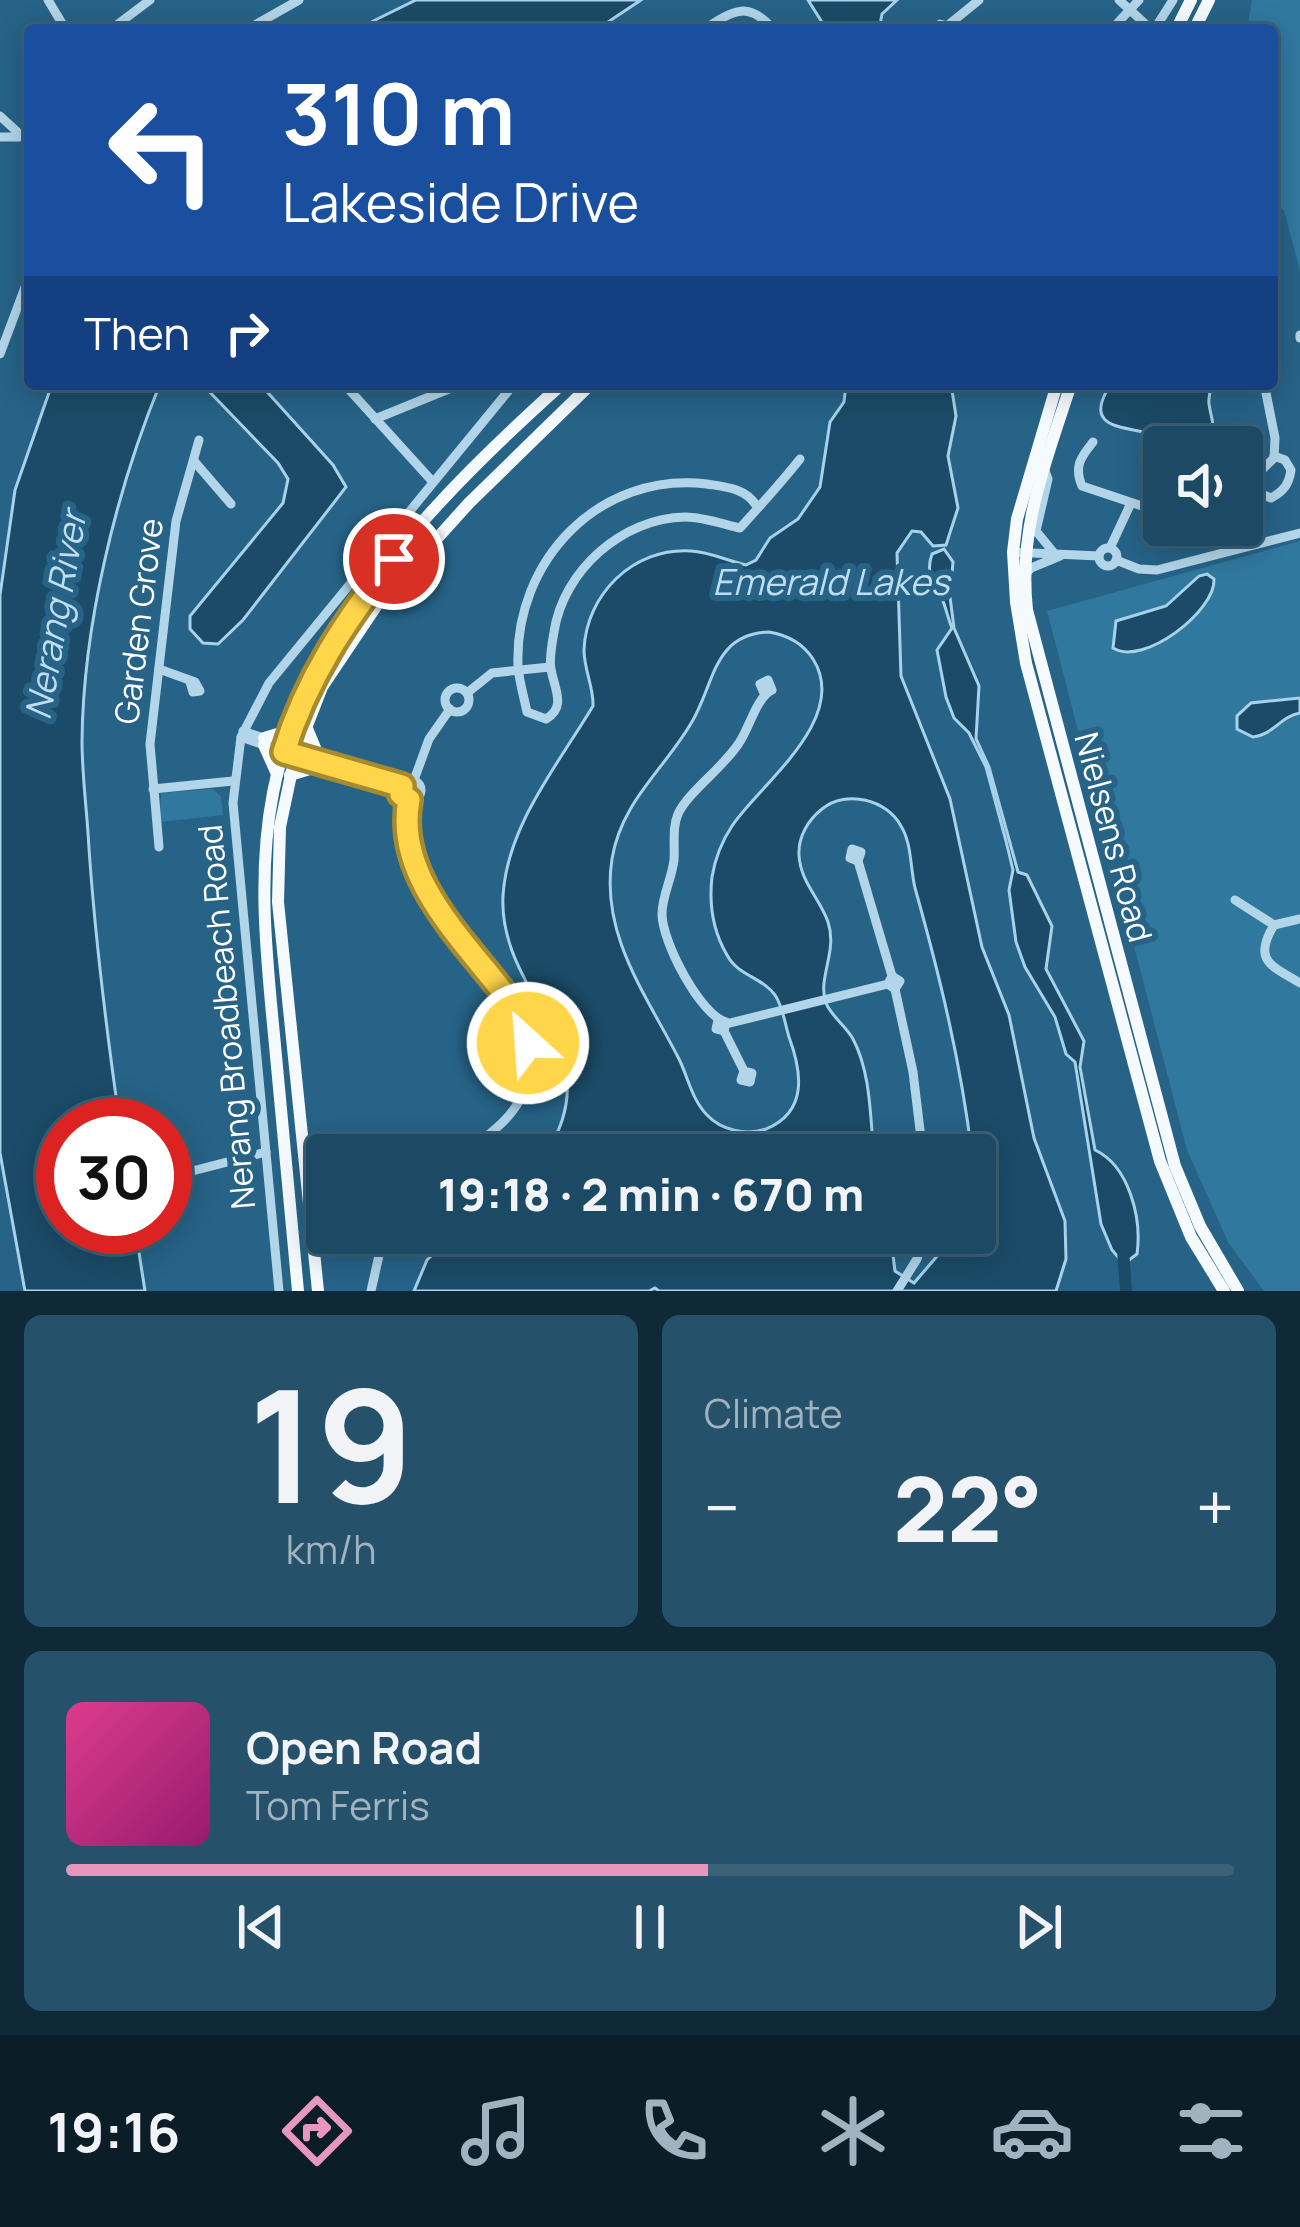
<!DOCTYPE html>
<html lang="en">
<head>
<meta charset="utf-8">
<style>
	body { margin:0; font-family:Manrope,sans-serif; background:#25516b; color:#f1f3f6; height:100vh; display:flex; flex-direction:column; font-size:45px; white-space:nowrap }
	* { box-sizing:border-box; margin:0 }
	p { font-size:39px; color:#a0b3bf }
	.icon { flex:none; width:66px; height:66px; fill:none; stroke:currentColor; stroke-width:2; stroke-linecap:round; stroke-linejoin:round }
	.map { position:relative; height:1291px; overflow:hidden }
	.sheet { display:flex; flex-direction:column; gap:24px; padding:24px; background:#0f2938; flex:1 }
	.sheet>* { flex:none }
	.guide { position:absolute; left:24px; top:24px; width:1254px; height:366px; border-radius:12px; box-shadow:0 6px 30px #0003,0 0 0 3px #3a6279; background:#1a4fa0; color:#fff; overflow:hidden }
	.buttons { position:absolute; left:1143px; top:426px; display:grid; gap:24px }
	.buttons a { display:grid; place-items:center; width:120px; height:120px; border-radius:12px; background:#1c4a65; box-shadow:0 6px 30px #0003,0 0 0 3px #3a6279; font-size:60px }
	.speed { position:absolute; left:36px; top:1098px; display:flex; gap:24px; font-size:60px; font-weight:700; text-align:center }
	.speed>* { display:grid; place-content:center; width:156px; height:156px; border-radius:50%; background:#1c4a65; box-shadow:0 6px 30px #0003,0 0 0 3px #3a6279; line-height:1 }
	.speed .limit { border:18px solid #d22; background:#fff; color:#111 }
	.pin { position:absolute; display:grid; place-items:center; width:102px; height:102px; color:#fff; margin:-51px; border:6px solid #fff; border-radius:50%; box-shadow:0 3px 12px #0007 }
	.me { position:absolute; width:132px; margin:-66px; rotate:334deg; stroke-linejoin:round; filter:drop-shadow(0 0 9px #0008) }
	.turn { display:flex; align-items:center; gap:42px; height:252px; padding:0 60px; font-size:54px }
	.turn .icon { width:156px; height:156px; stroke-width:2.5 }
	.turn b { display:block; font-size:84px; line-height:102px }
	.then { display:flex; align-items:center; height:114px; padding:0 60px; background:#0003; gap:24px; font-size:45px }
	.big { font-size:90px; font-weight:800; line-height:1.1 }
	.sheet .widget { flex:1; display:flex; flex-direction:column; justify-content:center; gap:18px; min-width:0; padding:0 42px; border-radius:18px; background:#25516b }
	.sheet .dial { align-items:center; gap:0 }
	.dial b { font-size:156px; line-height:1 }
	.song { display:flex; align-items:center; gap:36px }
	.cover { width:144px; height:144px; border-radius:18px; background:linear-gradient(135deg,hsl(330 70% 55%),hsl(320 70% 35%)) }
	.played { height:12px; border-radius:6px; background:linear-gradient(90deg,#e797bd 55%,#3a6279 55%) }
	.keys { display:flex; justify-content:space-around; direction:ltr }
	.heat { display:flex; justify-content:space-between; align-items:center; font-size:66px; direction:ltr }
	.sheet .tiles { flex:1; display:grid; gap:24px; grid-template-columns:1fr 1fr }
	.widget:last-child { grid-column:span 2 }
	.trip { position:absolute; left:306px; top:1134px; width:690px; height:120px; border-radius:12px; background:#1c4a65; box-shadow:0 6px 30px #0003,0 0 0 3px #3a6279; font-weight:800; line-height:120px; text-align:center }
	.dock { display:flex; height:192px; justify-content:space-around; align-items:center; background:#0b1e28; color:#a0b3bf }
	.dock .icon { width:84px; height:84px }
	.dock .active { color:#e797bd }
	.dock b { font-size:54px; color:#f1f3f6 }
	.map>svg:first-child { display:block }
	.green { fill:#31789f }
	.water { fill:#1b4b68; stroke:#a7d2e9; stroke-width:3; fill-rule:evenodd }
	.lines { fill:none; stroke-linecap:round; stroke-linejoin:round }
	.river { stroke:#1b4b68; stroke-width:12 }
	.minor { stroke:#b2d5e9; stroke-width:9 }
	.major { stroke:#f5fafe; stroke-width:12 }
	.route-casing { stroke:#a68a30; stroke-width:30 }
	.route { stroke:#ffd54a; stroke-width:21 }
	.labels { text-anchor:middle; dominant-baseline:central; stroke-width:12; stroke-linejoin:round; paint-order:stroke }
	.street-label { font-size:33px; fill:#fff; stroke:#266387 }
	.water-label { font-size:36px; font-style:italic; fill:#bedef0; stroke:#266387 }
</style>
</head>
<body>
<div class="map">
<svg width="1300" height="1291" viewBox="0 0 1300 1291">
	<rect width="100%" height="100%" fill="#266387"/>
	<g class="green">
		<polygon points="1252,0 1300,0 1300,271 1284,210 1272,201 1272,30 1247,30"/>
		<polygon points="1300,541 1300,1291 1264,1291 1228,1242 1187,1150 1047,611"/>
		<polygon points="213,789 221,797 223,815 160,822 161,793"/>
	</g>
	<g class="water">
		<polygon points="416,0 641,0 596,30 355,30"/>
		<polygon points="808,0 897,0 882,14 879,30 827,30"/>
		<path d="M52,384H160C116,491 83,626 82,741C82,772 86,803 88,833C94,932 106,1027 120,1125H63V1227H135L145,1291H25L0,1153V595L15,490Z"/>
		<polygon points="202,384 260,384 333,465 346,487 243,620 218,644 203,643 190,629 190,616 283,503 288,479 278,463"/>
		<path d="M846,384H951L956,416L948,456L958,508L946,545L933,546L921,532L912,531L897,553L901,676L950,799L982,947L1009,1015L1034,1138L1065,1221L1066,1259L1056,1291H659L655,1288L649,1291H414L427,1260L455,1233H882L893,1255L895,1271L914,1283L957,1233H975V1155H972C961,1063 940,977 915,888C910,867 912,844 901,826C887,800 847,789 822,809C808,820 798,837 799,855C800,881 820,899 828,922C838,952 817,978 826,1003C831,1016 846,1026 853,1039C871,1073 870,1117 874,1155H545C615,1049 498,996 503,896C507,826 557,766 593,706C594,688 584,670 584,650C586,594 634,547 691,551C711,552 727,561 746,565L756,560L770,538L798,519L820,487L830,422L844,402ZM769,632C787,635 802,642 813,659C851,719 758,786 732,826C722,841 715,859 712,877C709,903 713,931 727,955C738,976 762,977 775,995C783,1007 785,1024 789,1037C802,1072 808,1112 766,1129C746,1136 721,1130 707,1115C692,1100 688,1077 679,1059C647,996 600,935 612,859C621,801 666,768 693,720C715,681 714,634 769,632Z"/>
		<path d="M1111,384H1211C1211,391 1208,397 1209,404C1212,425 1220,430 1199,447C1181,447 1169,439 1152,434C1123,426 1081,429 1111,384Z"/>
		<path d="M944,549L953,562L950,597L954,628L979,686L976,739L989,767L1018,872L1027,875L1052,926L1046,969L1084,1041L1080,1067L1095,1150C1129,1166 1142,1218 1137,1254L1124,1264L1112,1250L1101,1224L1075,1062L1066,1054L1055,1017L1025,967L1016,942L1009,890L1013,870L1006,841L986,767L969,733L954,718L946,697L937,650L952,628C948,619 946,607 942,599C934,583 925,574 932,554Z"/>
		<path d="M1207,574L1214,579C1216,611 1143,667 1113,648L1116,621L1166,606L1199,576Z"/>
		<path d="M1300,698V713C1281,716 1273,735 1253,737L1237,729V716L1251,703Z"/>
	</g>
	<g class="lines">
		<polyline class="river" points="1123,1250 1126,1291"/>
		<g class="minor">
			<polyline points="48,0 66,30"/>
			<polyline points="1119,0 1152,30"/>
			<polyline points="110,30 150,0"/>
			<polyline points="246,30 299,0"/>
			<path d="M703,30C734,10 748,0 774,30"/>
			<polyline points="935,30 940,24 947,26 979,0"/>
			<polyline points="1111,30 1139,0"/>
			<polyline points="1154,30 1173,0"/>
			<polyline points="0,116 24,138"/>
			<polyline points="0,137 19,137"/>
			<polyline points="1300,335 1300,338"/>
			<polyline points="0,354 30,274"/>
			<polyline points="344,384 432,481"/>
			<polyline points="375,419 461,384"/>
			<path d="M1093,442C1080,458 1074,467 1082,486L1151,509H1164"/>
			<polyline points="194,461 231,504"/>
			<polyline points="1044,468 1048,479 1036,531 1054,553"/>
			<path d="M1245,487L1271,498C1284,491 1289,484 1291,470L1285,460L1274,456"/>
			<polyline points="1242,489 1274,458 1275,438 1266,393"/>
			<path d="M756,505C745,488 726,487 707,484C599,471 514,561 518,666C519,681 524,697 527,712L546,719C567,707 554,688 551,669C549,660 552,643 554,632C563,571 622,518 685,517C703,517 723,524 740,528C761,505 780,484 800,459"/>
			<polyline points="1110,548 1131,503"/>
			<circle cx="1108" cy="557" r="9"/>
			<polyline points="1013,552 1099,556"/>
			<polyline points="1116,560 1139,569 1157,570 1300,533"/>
			<polyline points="1024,576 1031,568 1060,556"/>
			<polyline points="159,669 195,682 200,691 193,692 190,682"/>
			<circle cx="457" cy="700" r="12"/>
			<polyline points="467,693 492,673 550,667"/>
			<polyline points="243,731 402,786"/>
			<polyline points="241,737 322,765"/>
			<circle cx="411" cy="790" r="10"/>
			<polyline points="414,780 429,739 450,709"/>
			<polyline points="153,789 233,781"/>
			<path d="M408,800C403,832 408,858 423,886C491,974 606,1076 456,1155"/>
			<polyline points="159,847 150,744 176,521 199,440"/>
			<polyline points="858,861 850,858 852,849 861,852 858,861 892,976"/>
			<polyline points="1235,900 1274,925 1300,919"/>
			<path d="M1274,925C1252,961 1272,966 1300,983"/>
			<polyline points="895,989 913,1072 923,1155"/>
			<path d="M718,1020L716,1029L724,1031L726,1022C701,1016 662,942 662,914C662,896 672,878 674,860C675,844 672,828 678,814C688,792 724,767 739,743C750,727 756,698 772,690L768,680L760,684L764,693"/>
			<polyline points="726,1024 888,984 892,976 900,981 895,989 888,984"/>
			<polyline points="724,1031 744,1071 752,1073 750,1082 741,1080 744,1071"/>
			<polyline points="165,1178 266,1152"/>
			<polyline points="279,1291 233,803 241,737 269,683 514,384"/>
			<polyline points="371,1291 384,1233"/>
			<polyline points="897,1291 917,1259 925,1233"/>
		</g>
		<g class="major">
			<polyline points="1176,30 1191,0"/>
			<polyline points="1194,30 1209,0"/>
			<polyline points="1057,384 1017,519 1013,552 1016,602 1026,663 1160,1161 1191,1237 1224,1291"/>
			<path d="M1071,384C1046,462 1018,527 1027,610L1175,1166L1200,1226L1238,1291"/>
			<polyline points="306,726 318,755"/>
			<polyline points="264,738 291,730"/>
			<polyline points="264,745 277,774"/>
			<polyline points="290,775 323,765"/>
			<path d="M298,1291C290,1213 284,1134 276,1056C268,969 256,880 273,793C305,628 442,492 562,384"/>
			<polyline points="318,1291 278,902 280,827 295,756 322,687 377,605 469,503 591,384"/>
		</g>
	</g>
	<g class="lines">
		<g class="route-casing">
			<path id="route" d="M394,559C347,618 306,679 284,752L402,786L401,794L409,800C393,884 477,951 520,1015L528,1043"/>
		</g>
		<use href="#route" class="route"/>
	</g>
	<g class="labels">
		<g class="street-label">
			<text transform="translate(138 621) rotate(-83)">Garden Grove</text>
			<text transform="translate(1114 837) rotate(75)">Nielsens Road</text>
			<text transform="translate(226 1017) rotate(-95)">Nerang Broadbeach Road</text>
		</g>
		<g class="water-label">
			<text x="831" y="581">Emerald Lakes</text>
			<text transform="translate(55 615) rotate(-80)">Nerang River</text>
		</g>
	</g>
</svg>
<div class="buttons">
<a><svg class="icon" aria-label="sound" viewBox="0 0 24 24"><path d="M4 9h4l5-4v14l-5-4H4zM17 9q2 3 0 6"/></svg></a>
</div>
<div class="speed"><div class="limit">30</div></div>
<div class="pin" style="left:394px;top:559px;background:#d93025"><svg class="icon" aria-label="arrive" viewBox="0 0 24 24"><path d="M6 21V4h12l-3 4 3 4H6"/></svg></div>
<svg class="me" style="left:528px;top:1043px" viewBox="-20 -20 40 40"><circle r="17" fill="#ffd54a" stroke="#fff" stroke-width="3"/><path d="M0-11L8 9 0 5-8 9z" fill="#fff"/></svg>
<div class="trip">19:18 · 2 min · 670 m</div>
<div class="guide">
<div class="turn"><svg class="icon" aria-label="left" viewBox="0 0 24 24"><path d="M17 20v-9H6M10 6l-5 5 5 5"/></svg><div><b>310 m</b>Lakeside Drive</div></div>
<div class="then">Then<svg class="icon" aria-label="right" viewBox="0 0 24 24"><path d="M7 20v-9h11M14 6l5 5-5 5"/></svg></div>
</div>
</div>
<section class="sheet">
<div class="tiles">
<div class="widget dial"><b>19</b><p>km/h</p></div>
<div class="widget"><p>Climate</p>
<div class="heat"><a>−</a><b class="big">22°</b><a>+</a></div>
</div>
<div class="widget">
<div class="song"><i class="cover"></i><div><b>Open Road</b><p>Tom Ferris</p></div></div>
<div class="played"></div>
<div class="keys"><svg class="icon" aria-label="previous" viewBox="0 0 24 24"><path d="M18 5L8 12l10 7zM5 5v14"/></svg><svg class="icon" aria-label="pause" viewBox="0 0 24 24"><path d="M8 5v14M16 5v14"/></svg><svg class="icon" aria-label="next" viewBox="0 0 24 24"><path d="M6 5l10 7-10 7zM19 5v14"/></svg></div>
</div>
</div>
</section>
<nav class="dock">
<b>19:16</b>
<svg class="icon active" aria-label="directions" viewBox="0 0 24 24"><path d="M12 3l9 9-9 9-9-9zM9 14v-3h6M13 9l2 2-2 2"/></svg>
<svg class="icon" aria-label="music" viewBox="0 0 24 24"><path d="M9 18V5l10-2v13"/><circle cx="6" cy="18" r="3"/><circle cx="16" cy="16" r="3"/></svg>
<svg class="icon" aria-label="phone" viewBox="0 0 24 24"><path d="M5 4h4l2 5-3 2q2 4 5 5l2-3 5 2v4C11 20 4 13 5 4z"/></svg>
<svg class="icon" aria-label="climate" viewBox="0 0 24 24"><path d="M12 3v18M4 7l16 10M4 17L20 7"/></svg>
<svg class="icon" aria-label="car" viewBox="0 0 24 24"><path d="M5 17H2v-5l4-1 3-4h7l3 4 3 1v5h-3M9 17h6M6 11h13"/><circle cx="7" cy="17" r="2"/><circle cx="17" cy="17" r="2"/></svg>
<svg class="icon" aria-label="filters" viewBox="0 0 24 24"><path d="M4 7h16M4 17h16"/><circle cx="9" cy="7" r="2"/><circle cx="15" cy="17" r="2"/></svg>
</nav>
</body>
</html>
